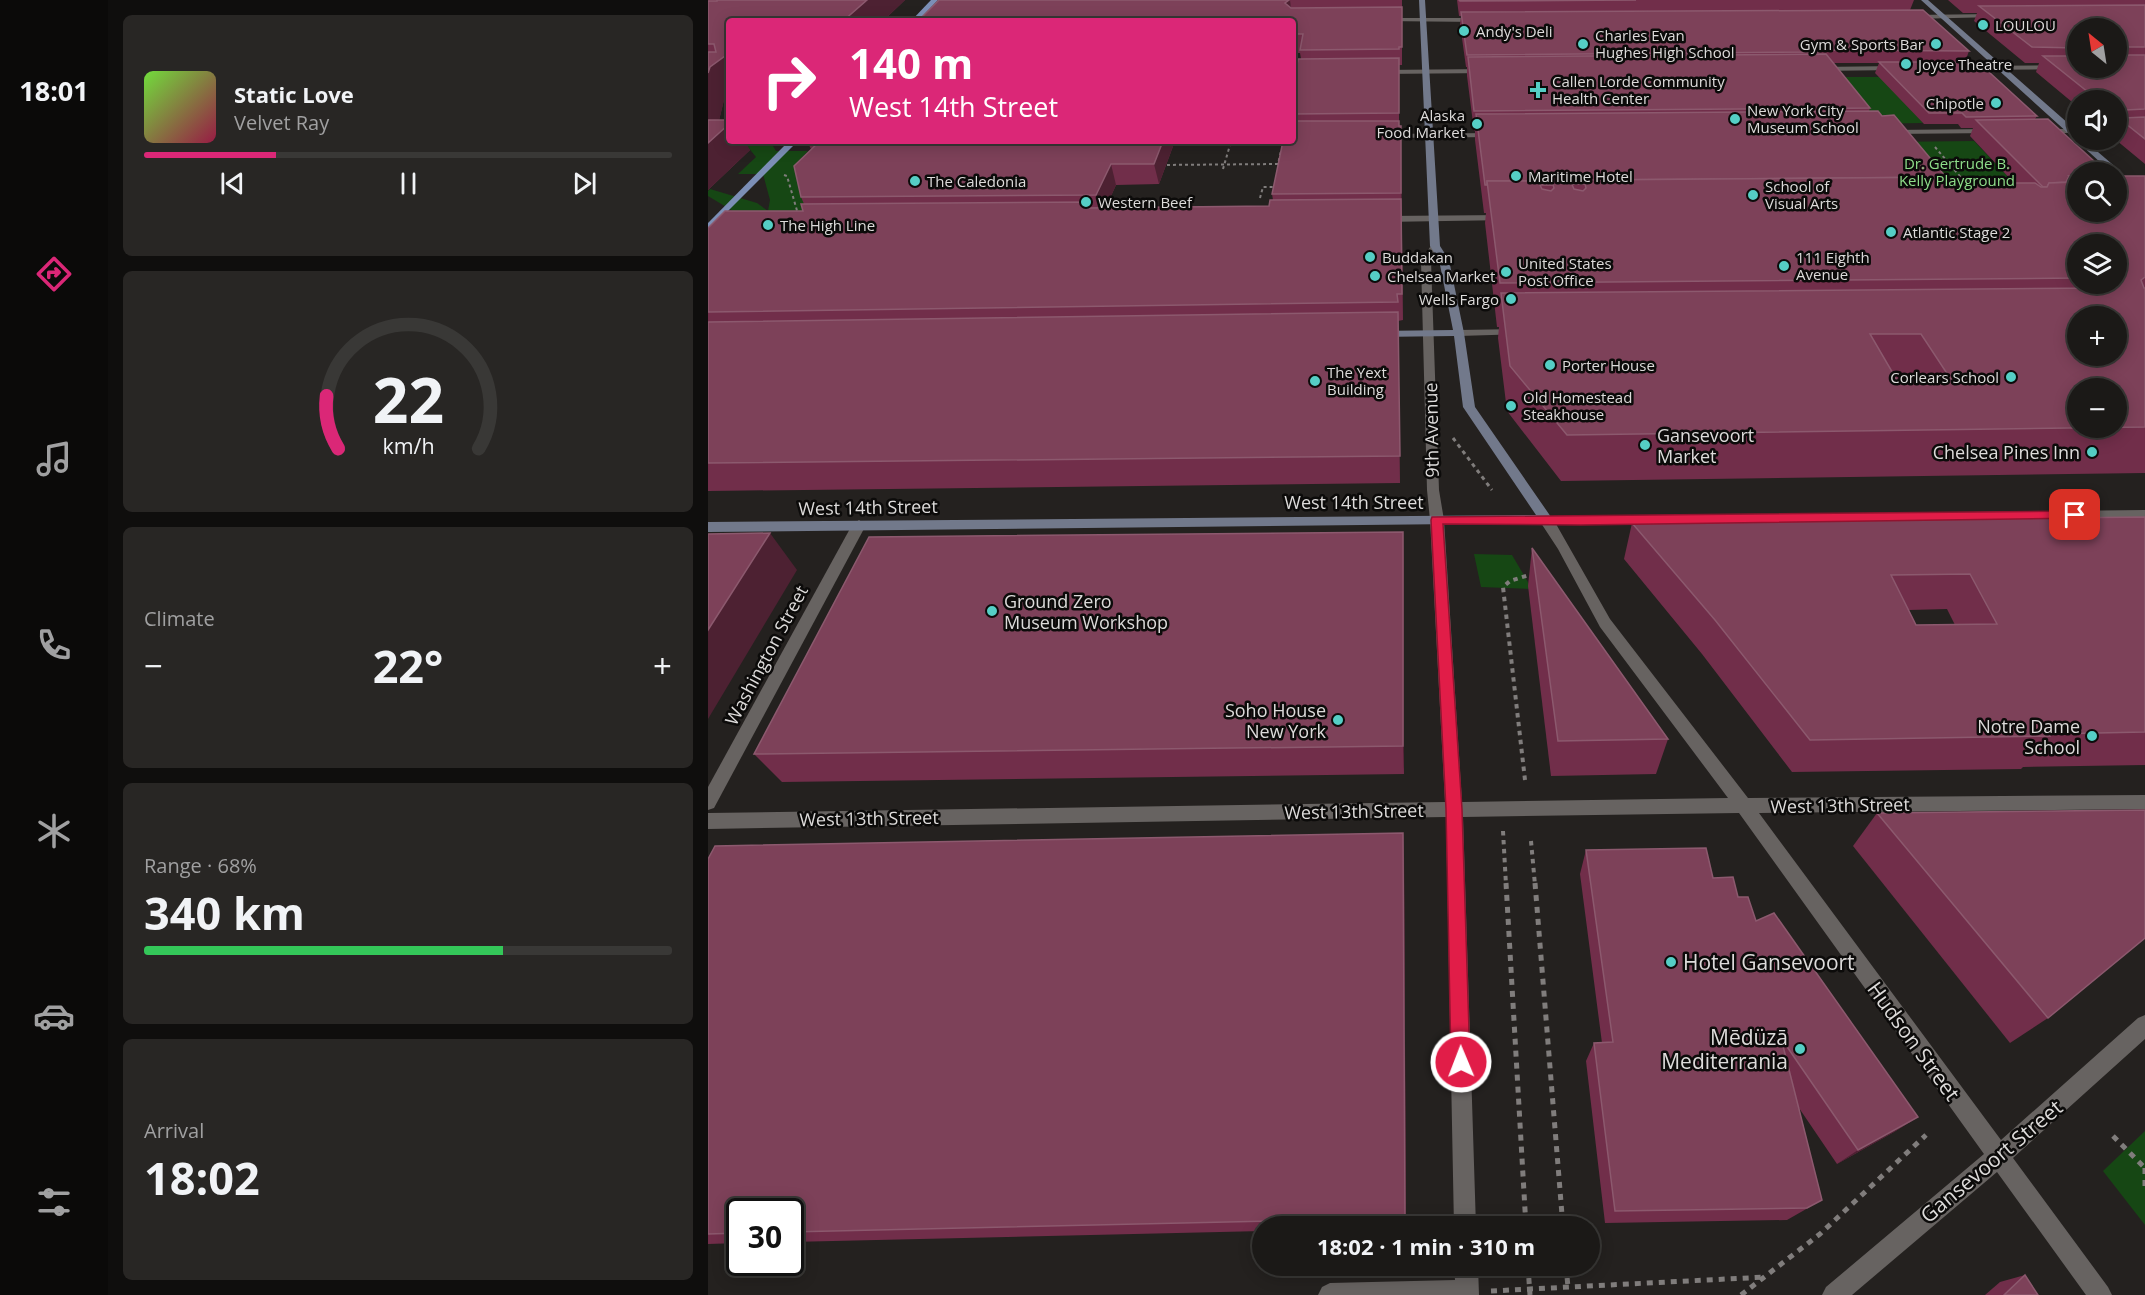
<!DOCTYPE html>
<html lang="en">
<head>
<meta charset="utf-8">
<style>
	body { margin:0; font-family:"Open Sans",sans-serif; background:#282624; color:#f1f3f6; height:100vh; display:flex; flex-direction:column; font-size:22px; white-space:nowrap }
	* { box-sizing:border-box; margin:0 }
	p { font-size:20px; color:#a0a0a1 }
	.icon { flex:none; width:33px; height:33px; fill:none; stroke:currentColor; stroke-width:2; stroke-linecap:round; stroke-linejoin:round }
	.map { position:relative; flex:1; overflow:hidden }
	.details { display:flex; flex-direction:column; gap:15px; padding:15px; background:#0f0e0d; width:600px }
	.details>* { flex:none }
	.guide { position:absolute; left:18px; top:18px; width:570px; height:126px; border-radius:6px; box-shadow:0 3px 15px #0003,0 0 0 2px #393836; background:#db2777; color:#fff; overflow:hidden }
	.needle { width:39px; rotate:330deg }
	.buttons { position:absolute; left:1359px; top:18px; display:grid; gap:12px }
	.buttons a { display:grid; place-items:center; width:60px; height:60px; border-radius:50%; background:#1b1917; box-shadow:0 3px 15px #0003,0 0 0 2px #393836; font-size:30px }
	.speed { position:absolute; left:18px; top:1198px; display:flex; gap:12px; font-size:30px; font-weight:700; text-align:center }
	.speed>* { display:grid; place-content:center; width:78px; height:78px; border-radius:50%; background:#1b1917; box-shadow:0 3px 15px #0003,0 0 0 2px #393836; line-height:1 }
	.speed .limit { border:3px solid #111; border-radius:9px; background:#fff; color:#111 }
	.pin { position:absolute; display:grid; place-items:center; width:51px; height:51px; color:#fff; margin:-26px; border-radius:12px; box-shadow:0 3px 9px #0006 }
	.me { position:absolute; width:66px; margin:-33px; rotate:359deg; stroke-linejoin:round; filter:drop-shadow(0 0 4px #0008) }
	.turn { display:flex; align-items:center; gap:21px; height:126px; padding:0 24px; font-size:27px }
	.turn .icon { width:78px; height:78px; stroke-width:2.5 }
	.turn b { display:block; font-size:42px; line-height:51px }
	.big { font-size:45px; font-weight:700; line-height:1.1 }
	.details .widget { flex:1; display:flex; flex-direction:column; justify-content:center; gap:9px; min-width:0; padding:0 21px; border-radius:9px; background:#282624 }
	.details .dial { align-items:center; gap:0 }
	.dial svg { height:156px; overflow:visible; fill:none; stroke:#393836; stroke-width:7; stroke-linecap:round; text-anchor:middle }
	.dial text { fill:#f1f3f6; stroke:none }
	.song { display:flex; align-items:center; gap:18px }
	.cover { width:72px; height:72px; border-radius:9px; background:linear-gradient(135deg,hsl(100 70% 55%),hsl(340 70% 35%)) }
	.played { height:6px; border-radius:3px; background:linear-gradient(90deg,#db2777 25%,#393836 25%) }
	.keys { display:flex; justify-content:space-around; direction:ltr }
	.heat { display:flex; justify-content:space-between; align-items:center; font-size:33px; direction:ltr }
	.charge { height:9px; border-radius:4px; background:linear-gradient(90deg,#34c759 68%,#393836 0) }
	.trip { position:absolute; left:544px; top:1216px; width:348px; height:60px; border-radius:30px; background:#1b1917; box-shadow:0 3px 15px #0003,0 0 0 2px #393836; font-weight:700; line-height:60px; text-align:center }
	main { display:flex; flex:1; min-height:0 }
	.menu { display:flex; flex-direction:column; width:108px; justify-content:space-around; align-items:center; background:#0b0a09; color:#a0a0a1 }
	.menu .icon { width:42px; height:42px }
	.menu .selected { color:#db2777 }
	.menu b { font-size:27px; color:#f1f3f6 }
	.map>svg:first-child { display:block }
	.green { fill:#164714 }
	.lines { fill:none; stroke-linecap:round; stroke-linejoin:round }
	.path-far3 { stroke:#807d7c; stroke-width:2; stroke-dasharray:3 3; stroke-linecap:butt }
	.path-far2 { stroke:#807d7c; stroke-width:3; stroke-dasharray:4 4; stroke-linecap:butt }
	.path-far1 { stroke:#807d7c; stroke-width:4; stroke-dasharray:4.5 4.5; stroke-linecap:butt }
	.path { stroke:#807d7c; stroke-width:5; stroke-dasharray:6 6; stroke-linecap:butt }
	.street { fill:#676361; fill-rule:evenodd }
	.secondary { fill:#72798b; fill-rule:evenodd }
	.primary { fill:#7c8fb6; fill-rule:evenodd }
	.wall { fill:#712e4a; fill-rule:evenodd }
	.shaded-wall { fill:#4d2132 }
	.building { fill:#7d4159; stroke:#8c596e; stroke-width:1.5; fill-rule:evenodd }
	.route { fill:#e11d48; stroke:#92132f; stroke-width:1.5 }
	.poi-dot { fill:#55cec5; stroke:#0c0b0a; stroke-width:2 }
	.labels { text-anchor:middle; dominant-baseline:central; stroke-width:5; stroke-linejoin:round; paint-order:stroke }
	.far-poi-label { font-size:15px; fill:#dddbda; stroke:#0c0b0a; text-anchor:start }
	.far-park-label { font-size:15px; fill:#8edc89; stroke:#0c0b0a }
	.street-label { font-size:18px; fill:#dddbda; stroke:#0c0b0a }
	.poi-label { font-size:18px; fill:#dddbda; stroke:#0c0b0a; text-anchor:end }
	.near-poi-label { font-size:21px; fill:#dddbda; stroke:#0c0b0a; text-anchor:start }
	.near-street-label { font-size:21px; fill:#dddbda; stroke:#0c0b0a }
</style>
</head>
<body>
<main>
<nav class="menu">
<b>18:01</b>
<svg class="icon selected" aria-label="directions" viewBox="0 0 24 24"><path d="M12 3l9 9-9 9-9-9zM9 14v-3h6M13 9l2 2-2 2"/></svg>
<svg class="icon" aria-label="music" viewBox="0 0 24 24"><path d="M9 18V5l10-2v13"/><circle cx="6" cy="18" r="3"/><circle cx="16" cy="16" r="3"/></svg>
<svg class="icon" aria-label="phone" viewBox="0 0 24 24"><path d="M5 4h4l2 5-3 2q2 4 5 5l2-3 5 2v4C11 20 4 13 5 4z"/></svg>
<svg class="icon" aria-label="climate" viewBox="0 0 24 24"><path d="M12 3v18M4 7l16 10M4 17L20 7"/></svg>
<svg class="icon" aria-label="car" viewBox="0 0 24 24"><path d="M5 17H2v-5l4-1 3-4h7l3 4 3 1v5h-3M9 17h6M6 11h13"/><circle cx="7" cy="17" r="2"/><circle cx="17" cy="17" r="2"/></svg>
<svg class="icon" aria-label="filters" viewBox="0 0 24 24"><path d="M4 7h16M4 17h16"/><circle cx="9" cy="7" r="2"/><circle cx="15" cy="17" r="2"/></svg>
</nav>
<section class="details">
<div class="widget">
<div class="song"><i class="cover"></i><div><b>Static Love</b><p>Velvet Ray</p></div></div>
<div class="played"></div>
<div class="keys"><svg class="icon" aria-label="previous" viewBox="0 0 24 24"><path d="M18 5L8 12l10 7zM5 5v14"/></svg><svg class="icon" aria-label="pause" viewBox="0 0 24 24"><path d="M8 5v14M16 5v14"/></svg><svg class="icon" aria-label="next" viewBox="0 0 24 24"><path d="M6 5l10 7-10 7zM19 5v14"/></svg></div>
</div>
<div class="widget dial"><svg viewBox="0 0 100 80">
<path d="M14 69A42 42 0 1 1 86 69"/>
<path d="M14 69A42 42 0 0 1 8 42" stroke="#db2777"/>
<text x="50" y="56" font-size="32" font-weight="700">22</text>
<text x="50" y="72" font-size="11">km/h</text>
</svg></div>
<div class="widget"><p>Climate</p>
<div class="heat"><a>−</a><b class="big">22°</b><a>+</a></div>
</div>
<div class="widget"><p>Range · 68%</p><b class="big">340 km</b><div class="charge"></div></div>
<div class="widget"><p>Arrival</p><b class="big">18:02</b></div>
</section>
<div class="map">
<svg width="1437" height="1295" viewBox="0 0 1437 1295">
	<rect width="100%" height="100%" fill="#24211f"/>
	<g class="green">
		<polygon points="1115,77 1175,77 1215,123 1151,124"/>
		<polygon points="35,141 62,141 68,151 100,151 86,166 94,175 101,210 0,271 35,217 0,196 0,191 2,189 49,203 60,211 62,200 55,174 30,174 48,157"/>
		<polygon points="1266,141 1309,186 1227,203 1178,142"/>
		<polygon points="766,554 804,555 824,589 773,587"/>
		<polygon points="1437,1131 1437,1225 1395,1171"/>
	</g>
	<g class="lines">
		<g class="path-far3">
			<polyline points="1227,147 1255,180"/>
			<polyline points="453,165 570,164 573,151"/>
			<polyline points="1244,166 1284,166"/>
			<polyline points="515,169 522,145"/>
			<polyline points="76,175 79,176 90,214"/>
			<polyline points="552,198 555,187 570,187"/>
		</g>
		<polyline class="path-far2" points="745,438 784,490"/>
		<g class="path-far1">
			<polyline points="817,780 795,587 802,581 824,574"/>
			<polyline points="795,831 798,885"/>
			<polyline points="823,841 827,885"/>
		</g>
		<g class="path">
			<polyline points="798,883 818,1227"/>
			<polyline points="827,883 855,1227"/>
			<polyline points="1405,1136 1437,1168"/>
			<polyline points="1437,1168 1437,1189"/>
			<polyline points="820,1266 822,1295"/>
			<polyline points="858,1266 860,1287"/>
			<polyline points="783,1291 1058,1277"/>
			<polyline points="1033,1295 1112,1234 1218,1135"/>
		</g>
		<g class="street">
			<polygon points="1287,14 1289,17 1203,19 1200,17 1203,15"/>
			<polygon points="675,18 771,18 774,20 771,22 673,21"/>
			<polygon points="1370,65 1373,69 1257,70 1253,68 1257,66"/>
			<polygon points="1191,66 1188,70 1110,71 1106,69 1110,67"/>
			<polygon points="780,69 783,73 672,74 668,72 672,70"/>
			<polygon points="1284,129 1288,131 1287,133 1182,134 1178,132 1182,130"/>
			<polygon points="1332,129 1370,129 1370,133 1329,133 1328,131"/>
			<polygon points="786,133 790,135 789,137 675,138 671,136 675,134"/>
			<polygon points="0,139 21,139 21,141 102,141 98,143 0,143"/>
			<polygon points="798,215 803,218 801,220 675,222 670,219 675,216"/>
			<polygon points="724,244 732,246 723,261 731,490 736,520 754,802 1020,798 892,627 850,549 831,520 833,517 1437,510 1437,518 848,524 902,619 1040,798 1437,795 1437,809 1051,813 1293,1140 1430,1018 1437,1015 1437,1039 1305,1158 1400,1287 1404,1295 1378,1295 1289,1172 1144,1295 1114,1295 1118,1287 1276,1154 1031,813 755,817 768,1227 746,1227 738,817 0,829 0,813 737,802 722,520 719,490 713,261"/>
			<polygon points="812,329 817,332 816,334 751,336 746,333 751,330"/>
			<polygon points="151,520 158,525 6,808 0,810 0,787 144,525"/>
			<polygon points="746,1266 770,1266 771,1295 610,1295 614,1287 622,1283 747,1280"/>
		</g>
		<g class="secondary">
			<polygon points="711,0 717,0 732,246 741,260 756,333 767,407 843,517 845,520 843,523 0,532 0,522 828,515 755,407 746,336 670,337 665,334 670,331 745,330 731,260 722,246"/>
			<polygon points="1213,0 1220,0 1370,132 1370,140 1376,140 1411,170 1411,174 1403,172"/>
		</g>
		<g class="primary">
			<polygon points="223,0 230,0 210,21 203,21"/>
			<polygon points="81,141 90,141 0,231 0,223"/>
		</g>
	</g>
	<g class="wall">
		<polygon points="0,0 197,0 175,21 21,21 21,93 17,96 11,120 42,150 0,190"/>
		<polygon points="231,0 694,0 694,65 691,65 691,126 693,146 695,320 690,321 692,483 0,491 0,228 95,211 96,204 93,197 103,149 99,141 467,141 451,184 408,185 398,207 561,206 565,200 564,194 585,141 585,87 593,59 592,53 585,53 585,21"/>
		<path d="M749,0H1206L1202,10L1261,51L1257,62L1329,116L1327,119L1370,172V212L1437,176V473L853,481L799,411L790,338L791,327H789L777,223L778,213H776L767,140V131H766L759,76V67H758L752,24L753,16H751ZM1125,63H1171L1167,73L1216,124H1250L1253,128H1265L1262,136L1306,183H1261L1238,177L1174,116L1161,111L1162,108ZM1370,244L1408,284H1370ZM1189,379H1193L1194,382H1190Z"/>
		<path d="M1240,0H1437V164L1408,140V100H1370V107L1328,72L1331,63H1317L1266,21L1269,13H1255ZM1370,28L1408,68H1370Z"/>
		<path d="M1437,517V765L1315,767L1313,769L1084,772L994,654L916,559L924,523ZM1239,609L1247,625H1208L1201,610Z"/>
		<polygon points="695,532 696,774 74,782 46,754"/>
		<polygon points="824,548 960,739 948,774 843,776 820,586"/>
		<polygon points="1169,813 1340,1018 1302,1043 1145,846"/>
		<polygon points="878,850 1005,878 1030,897 1048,921 1210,1117 1186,1132 1129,1164 1091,1108 1114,1200 1079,1220 897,1223 878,1061 886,1043 894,1043 872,874"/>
		<polygon points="696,854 698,1227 555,1227 555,1231 82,1242 82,1212 32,1212 32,1243 0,1244 0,859"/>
		<polygon points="1317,1275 1330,1295 1277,1295 1292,1282"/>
	</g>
	<g class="shaded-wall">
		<polygon points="159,0 197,0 175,21 135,21"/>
		<polygon points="581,0 582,0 584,17 577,3"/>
		<polygon points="21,53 21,93 17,96 7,137 21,124 21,141 37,141 42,150 0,190 0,73 2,67"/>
		<polygon points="455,141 467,141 451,184 446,164"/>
		<polygon points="403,164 408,185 394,216 388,195"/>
		<polygon points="695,532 696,562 696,774 695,746"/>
		<polygon points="62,533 89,570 0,719 0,630"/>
		<polygon points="695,833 696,854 698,1227 697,1218"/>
		<polygon points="1210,1117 1186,1132 1129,1164 1150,1150"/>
	</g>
	<g class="building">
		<polygon points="9,0 159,0 135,21 21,21 21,53 2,67 0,73 0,52 8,52 6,44 0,44 0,1 9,1"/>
		<polygon points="231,0 581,0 577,3 583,8 694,7 694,47 691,47 691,49 592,50 595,34 585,34 585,21 210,21"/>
		<polygon points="751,0 928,0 752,1"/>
		<polygon points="1437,5 1437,47 1416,47 1411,53 1413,55 1437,55 1437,109 1417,110 1415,118 1437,117 1437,139 1408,116 1408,100 1390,100 1335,56 1370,56 1370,68 1408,68 1408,28 1370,28 1370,48 1324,47 1271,6"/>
		<polygon points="1215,10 1261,51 1108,50 1110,52 759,55 753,12"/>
		<polygon points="1118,54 1162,108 766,111 760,57"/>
		<polygon points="691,58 691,113 585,114 585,87 590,59"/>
		<polygon points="1171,62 1270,62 1329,116 1258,117 1254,113 1221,113"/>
		<polygon points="1170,111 1174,116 1186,115 1238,177 876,180 876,184 864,184 862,180 844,181 844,185 832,185 830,181 779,181 779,185 777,185 768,114"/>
		<polygon points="1340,119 1398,172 1370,172 1370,180 1365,176 1361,176 1358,182 1341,183 1339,187 1335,187 1268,120"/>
		<polygon points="0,120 21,120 21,124 0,143"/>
		<polygon points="585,121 691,121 691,126 693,126 693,193 564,194 575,141 585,141"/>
		<polygon points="112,141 455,141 446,164 403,164 388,195 93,197 86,166"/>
		<path d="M1361,176H1365L1370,180V212H1408V176H1437V277L1433,280L1436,288H1437V427L859,435L802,366L793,293L1396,288L1397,284H1408V244H1370V278L792,283L779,181H830L834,189L843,191L846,188L844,181L862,180L866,189L875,191L878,188L876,180L1256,177L1261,183H1327L1333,187H1339L1341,183L1368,182ZM1370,316H1408V356H1370ZM1162,334H1213L1244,381L1190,382ZM1370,388H1408V428H1370Z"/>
		<polygon points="693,199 694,294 689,294 690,302 0,312 0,228 17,211 95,211 93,204 383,202 380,208 561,206 562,200"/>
		<polygon points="690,312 692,456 0,463 0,322"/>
		<path d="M1437,517V732L1341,734L1342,736L1102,740L1007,620L924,523ZM1262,574L1289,624L1208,625L1183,575Z"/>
		<polygon points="695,532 695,746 46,754 161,537"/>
		<polygon points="62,533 0,630 0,534"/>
		<polygon points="824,548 960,739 850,741"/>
		<polygon points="1437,810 1437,938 1340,1018 1169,813"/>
		<polygon points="695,833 697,1218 82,1232 82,1212 32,1212 32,1233 0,1234 0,859 7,846"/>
		<polygon points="998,848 1005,878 1025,877 1030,897 1040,897 1048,921 1066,913 1210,1117 1150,1150 1073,1038 1114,1200 1099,1208 907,1211 886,1043 905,1042 878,850"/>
		<polygon points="1317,1275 1330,1295 1296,1295"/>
	</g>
	<polygon class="route" points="1367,511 1373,515 1371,518 873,525 735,524 754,809 762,1062 759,1069 753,1072 746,1069 743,1062 738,809 723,520 724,517"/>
	<g class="poi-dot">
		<circle cx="1275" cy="25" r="6"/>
		<circle cx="756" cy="31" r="6"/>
		<circle cx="875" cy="44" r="6"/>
		<circle cx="1228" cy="44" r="6"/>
		<circle cx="1198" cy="64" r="6"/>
		<path d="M827 81h6v6h6v6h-6v6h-6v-6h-6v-6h6z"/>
		<circle cx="1288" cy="103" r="6"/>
		<circle cx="1027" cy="119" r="6"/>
		<circle cx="769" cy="124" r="6"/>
		<circle cx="808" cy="176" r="6"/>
		<circle cx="207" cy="181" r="6"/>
		<circle cx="1045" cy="195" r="6"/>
		<circle cx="378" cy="202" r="6"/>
		<circle cx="60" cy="225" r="6"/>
		<circle cx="1183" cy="232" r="6"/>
		<circle cx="662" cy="257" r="6"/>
		<circle cx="1076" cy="266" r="6"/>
		<circle cx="798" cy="272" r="6"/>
		<circle cx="667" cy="276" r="6"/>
		<circle cx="803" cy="299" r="6"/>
		<circle cx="842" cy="365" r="6"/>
		<circle cx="1303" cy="377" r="6"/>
		<circle cx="607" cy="381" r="6"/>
		<circle cx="803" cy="406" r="6"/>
		<circle cx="937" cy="445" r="6"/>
		<circle cx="1384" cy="452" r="6"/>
		<circle cx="284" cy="611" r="6"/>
		<circle cx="630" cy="720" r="6"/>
		<circle cx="1384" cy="736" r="6"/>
		<circle cx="963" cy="962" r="6"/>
		<circle cx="1092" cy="1049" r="6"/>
	</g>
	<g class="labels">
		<g class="far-poi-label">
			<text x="1287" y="25">LOULOU</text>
			<text x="768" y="31">Andy's Deli</text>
			<text x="887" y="35">Charles Evan<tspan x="887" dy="17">Hughes High School</tspan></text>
			<text x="1216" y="44" text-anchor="end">Gym &amp; Sports Bar</text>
			<text x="1210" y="64">Joyce Theatre</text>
			<text x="844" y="81">Callen Lorde Community<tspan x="844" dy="17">Health Center</tspan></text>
			<text x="1276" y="103" text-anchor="end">Chipotle</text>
			<text x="1039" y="110">New York City<tspan x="1039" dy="17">Museum School</tspan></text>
			<text x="757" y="115" text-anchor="end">Alaska<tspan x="757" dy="17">Food Market</tspan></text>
			<text x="820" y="176">Maritime Hotel</text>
			<text x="219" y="181">The Caledonia</text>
			<text x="1057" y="186">School of<tspan x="1057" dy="17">Visual Arts</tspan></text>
			<text x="390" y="202">Western Beef</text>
			<text x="72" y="225">The High Line</text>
			<text x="1195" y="232">Atlantic Stage 2</text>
			<text x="674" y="257">Buddakan</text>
			<text x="1088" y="257">111 Eighth<tspan x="1088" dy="17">Avenue</tspan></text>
			<text x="810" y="263">United States<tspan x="810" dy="17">Post Office</tspan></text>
			<text x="679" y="276">Chelsea Market</text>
			<text x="791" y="299" text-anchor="end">Wells Fargo</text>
			<text x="854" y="365">Porter House</text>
			<text x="619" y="372">The Yext<tspan x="619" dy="17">Building</tspan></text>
			<text x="1291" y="377" text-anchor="end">Corlears School</text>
			<text x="815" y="397">Old Homestead<tspan x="815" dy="17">Steakhouse</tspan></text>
		</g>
		<g class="far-park-label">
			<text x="1249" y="163">Dr. Gertrude B.<tspan x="1249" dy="17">Kelly Playground</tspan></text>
		</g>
		<g class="street-label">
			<text transform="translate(723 430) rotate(-91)">9th Avenue</text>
			<text x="646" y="502">West 14th Street</text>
			<text transform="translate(160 507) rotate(-1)">West 14th Street</text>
			<text transform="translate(58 655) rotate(-62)">Washington Street</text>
			<text transform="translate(1132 805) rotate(-1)">West 13th Street</text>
			<text transform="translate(646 811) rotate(-1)">West 13th Street</text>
			<text transform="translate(161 818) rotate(-1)">West 13th Street</text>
		</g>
		<g class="poi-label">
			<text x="949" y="435" text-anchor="start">Gansevoort<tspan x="949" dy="21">Market</tspan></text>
			<text x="1372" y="452">Chelsea Pines Inn</text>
			<text x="296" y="601" text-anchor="start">Ground Zero<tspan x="296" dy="21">Museum Workshop</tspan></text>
			<text x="618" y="710">Soho House<tspan x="618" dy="21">New York</tspan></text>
			<text x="1372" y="726">Notre Dame<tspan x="1372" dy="21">School</tspan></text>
		</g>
		<g class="near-poi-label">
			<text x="975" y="962">Hotel Gansevoort</text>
			<text x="1080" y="1037" text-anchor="end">Mēdüzā<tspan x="1080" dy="24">Mediterrania</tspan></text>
		</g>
		<g class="near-street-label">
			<text transform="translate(1206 1041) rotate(54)">Hudson Street</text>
			<text transform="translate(1283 1161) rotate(-40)">Gansevoort Street</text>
		</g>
	</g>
</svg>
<div class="buttons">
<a><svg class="needle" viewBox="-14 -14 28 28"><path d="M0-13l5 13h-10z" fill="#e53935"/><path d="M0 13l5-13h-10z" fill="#a0a0a1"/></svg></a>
<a><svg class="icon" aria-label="sound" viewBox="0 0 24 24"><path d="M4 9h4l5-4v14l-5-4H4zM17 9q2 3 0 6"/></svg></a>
<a><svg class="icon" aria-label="search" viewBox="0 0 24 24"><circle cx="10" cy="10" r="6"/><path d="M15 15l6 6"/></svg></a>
<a><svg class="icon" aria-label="layers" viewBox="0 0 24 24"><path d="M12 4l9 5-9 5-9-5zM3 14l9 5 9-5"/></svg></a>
<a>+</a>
<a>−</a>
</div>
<div class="speed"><div class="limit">30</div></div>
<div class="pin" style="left:1367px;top:515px;background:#d93025"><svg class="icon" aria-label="arrive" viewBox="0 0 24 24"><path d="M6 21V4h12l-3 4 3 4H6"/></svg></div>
<svg class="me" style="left:753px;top:1062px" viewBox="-20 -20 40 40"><circle r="17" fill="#e11d48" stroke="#fff" stroke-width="3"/><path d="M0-11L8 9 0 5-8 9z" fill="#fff"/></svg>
<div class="trip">18:02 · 1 min · 310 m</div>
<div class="guide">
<div class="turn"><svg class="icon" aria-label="right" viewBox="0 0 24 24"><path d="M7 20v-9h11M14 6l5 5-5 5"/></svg><div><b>140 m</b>West 14th Street</div></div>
</div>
</div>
</main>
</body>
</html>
